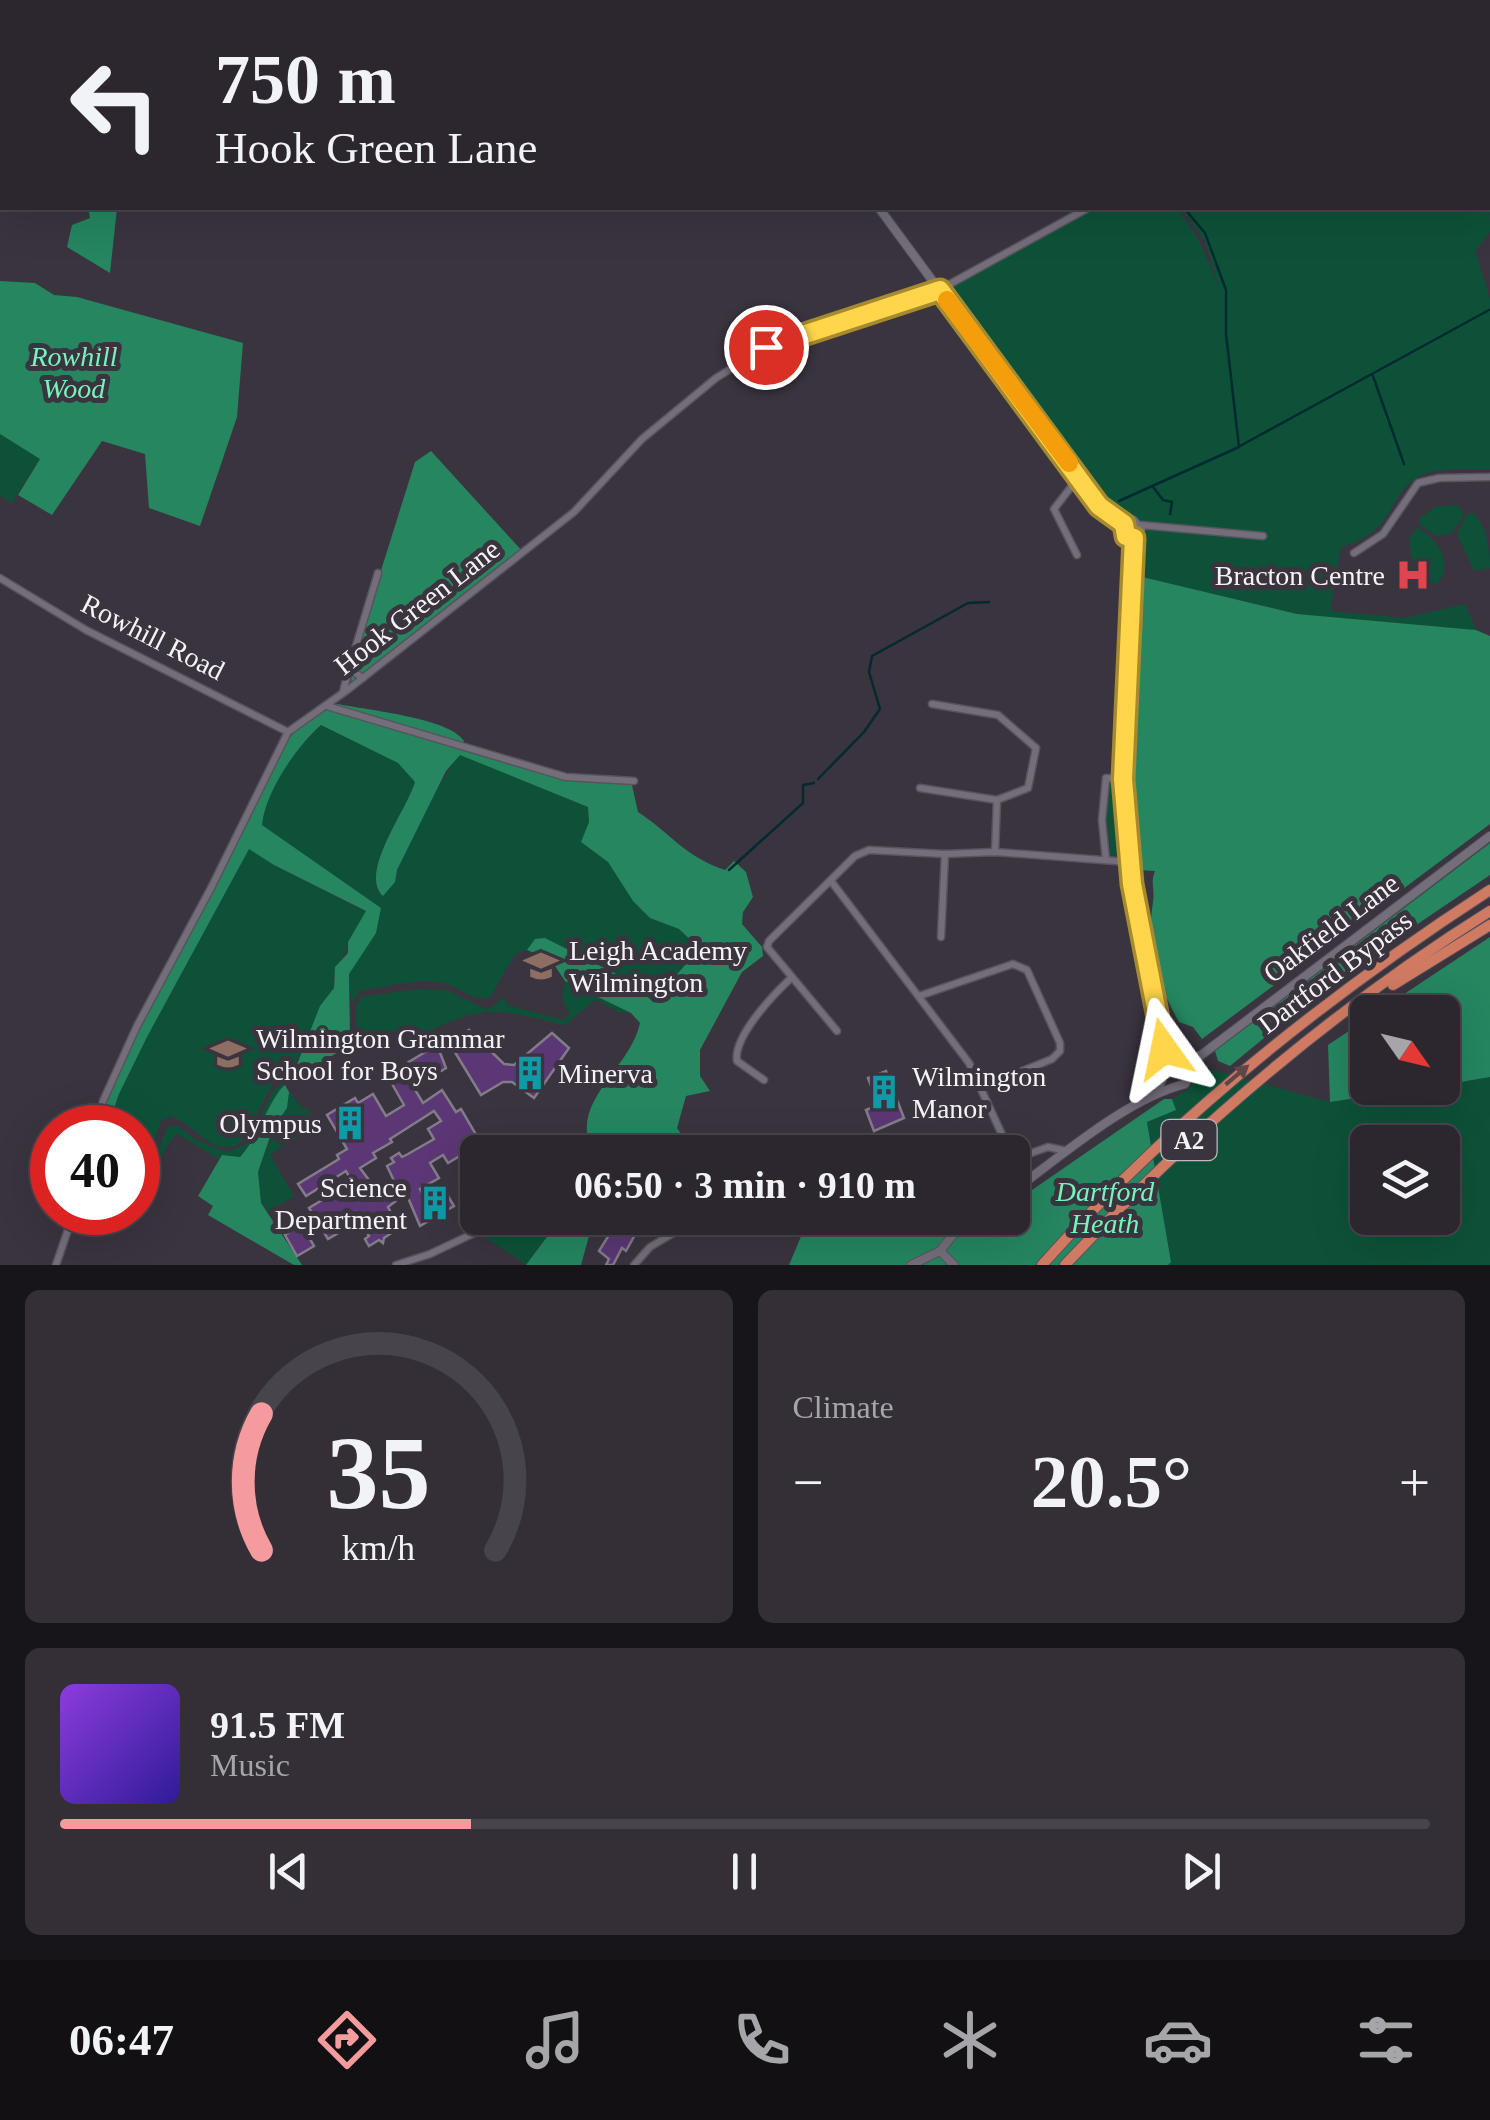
<!DOCTYPE html>
<html lang="en">
<head>
<meta charset="utf-8">
<style>
	body { margin:0; font-family:"Times New Roman",serif; background:#342f37; color:#f1f3f6; height:100vh; display:flex; flex-direction:column; font-size:38px; white-space:nowrap }
	* { box-sizing:border-box; margin:0 }
	p { font-size:32px; color:#a6a5aa }
	.icon { flex:none; width:55px; height:55px; fill:none; stroke:currentColor; stroke-width:2; stroke-linecap:round; stroke-linejoin:round }
	.map { position:relative; height:1265px; overflow:hidden }
	.details { display:flex; flex-direction:column; gap:25px; padding:25px; background:#18151a; flex:1 }
	.details>* { flex:none }
	.top-card { position:absolute; left:0px; top:0px; width:1490px; height:210px; box-shadow:0 10px 40px #0002,0 0 0 2px #48444b; background:#2c272f; color:#f1f3f6; overflow:hidden }
	.needle { width:65px; rotate:124deg }
	.buttons { position:absolute; left:1350px; top:995px; display:grid; gap:20px }
	.buttons a { display:grid; place-items:center; width:110px; height:110px; border-radius:15px; background:#2c272f; box-shadow:0 10px 40px #0002,0 0 0 2px #48444b; font-size:50px }
	.speed { position:absolute; left:30px; top:1105px; display:flex; gap:20px; font-size:50px; font-weight:700; text-align:center }
	.speed>* { display:grid; place-content:center; width:130px; height:130px; border-radius:50%; background:#2c272f; box-shadow:0 10px 40px #0002,0 0 0 2px #48444b; line-height:1 }
	.speed .limit { border:15px solid #d22; background:#fff; color:#111 }
	.pin { position:absolute; display:grid; place-items:center; width:85px; height:85px; color:#fff; margin:-42px; border:5px solid #fff; border-radius:50%; box-shadow:0 2px 10px #0007 }
	.me { position:absolute; width:110px; margin:-55px; rotate:348deg; stroke-linejoin:round; filter:drop-shadow(0 0 8px #0008) }
	.turn { display:flex; align-items:center; gap:35px; height:210px; padding:0 50px; font-size:45px }
	.turn .icon { width:130px; height:130px; stroke-width:2.5 }
	.turn b { display:block; font-size:70px; line-height:85px }
	.big { font-size:75px; font-weight:600; line-height:1.1 }
	.details .tile { flex:1; display:flex; flex-direction:column; justify-content:center; gap:15px; min-width:0; padding:0 35px; border-radius:15px; background:#342f37 }
	.details .dial { align-items:center; gap:0 }
	.dial svg { height:260px; overflow:visible; fill:none; stroke:#48444b; stroke-width:7; stroke-linecap:round; text-anchor:middle }
	.dial text { fill:#f1f3f6; stroke:none }
	.song { display:flex; align-items:center; gap:30px }
	.cover { width:120px; height:120px; border-radius:15px; background:linear-gradient(135deg,hsl(270 70% 55%),hsl(250 70% 35%)) }
	.played { height:10px; border-radius:5px; background:linear-gradient(90deg,#f59b9e 30%,#48444b 30%) }
	.keys { display:flex; justify-content:space-around; direction:ltr }
	.heat { display:flex; justify-content:space-between; align-items:center; font-size:55px; direction:ltr }
	.details .tiles { flex:1; display:grid; gap:25px; grid-template-columns:1fr 1fr }
	.tile:last-child { grid-column:span 2 }
	.trip { position:absolute; left:460px; top:1135px; width:570px; height:100px; border-radius:15px; background:#2c272f; box-shadow:0 10px 40px #0002,0 0 0 2px #48444b; font-weight:600; line-height:100px; text-align:center }
	.tabs { display:flex; height:160px; justify-content:space-around; align-items:center; background:#121013; color:#a6a5aa }
	.tabs .icon { width:70px; height:70px }
	.tabs .on { color:#f59b9e }
	.tabs b { font-size:45px; color:#f1f3f6 }
	.map>svg:first-child { display:block }
	.green { fill:#0d5238; fill-rule:evenodd }
	.forest { fill:#258660 }
	.lines { fill:none; stroke-linecap:round; stroke-linejoin:round }
	.stream { stroke:#032a30; stroke-width:2.5 }
	.building { fill:#5b3775; stroke:#827c88; stroke-width:2.5; fill-rule:evenodd }
	.minor-casing { stroke:#58545c; stroke-width:9 }
	.tertiary-casing { stroke:#58545c; stroke-width:10 }
	.trunk-casing { stroke:#58545c; stroke-width:12 }
	.minor { stroke:#746e7a; stroke-width:6 }
	.tertiary { stroke:#746e7a; stroke-width:8 }
	.trunk { stroke:#d07a62; stroke-width:10 }
	.oneway { fill:#604648 }
	.route-casing { stroke:#a68a30; stroke-width:25 }
	.route { stroke:#ffd54a; stroke-width:18 }
	.slow { stroke:#f59e0b; stroke-width:18 }
	.labels { text-anchor:middle; dominant-baseline:central; stroke-width:10; stroke-linejoin:round; paint-order:stroke }
	.shield { fill:#3a343f; stroke:#beb9c1; stroke-width:2.5 }
	.shield-label { font-size:25px; font-weight:bold; fill:#f6f2f9 }
	.park-label { font-size:28px; font-style:italic; fill:#77f3bb; stroke:#3a343f }
	.poi-label { font-size:28px; fill:#f6f2f9; stroke:#3a343f; text-anchor:start }
	.street-label { font-size:28px; fill:#f6f2f9; stroke:#3a343f }
</style>
</head>
<body>
<div class="map">
<svg width="1490" height="1265" viewBox="0 0 1490 1265">
	<rect width="100%" height="100%" fill="#3a343f"/>
	<g class="green">
		<path d="M1488,91L1490,232L1475,251L1490,299V469C1469,470 1440,466 1420,476C1385,494 1399,531 1341,547L1330,611L1405,618L1465,604L1476,630L1297,614L1134,575L1136,528L1099,506L940,290L1090,208H1178L1198,239L1219,287L1205,241L1181,208H1488Z"/>
		<polygon points="0,434 40,458 12,503 0,496"/>
		<polygon points="1457,505 1464,514 1452,533 1437,536 1420,525 1419,519 1435,507"/>
		<path d="M1472,512C1487,527 1490,548 1490,568L1474,571L1457,534L1466,515Z"/>
		<path d="M1418,528C1437,540 1455,563 1437,584C1416,577 1408,557 1410,536Z"/>
		<path d="M321,725L398,763L415,782C404,817 367,855 378,893L395,882C399,851 441,782 459,754L588,807L589,822L581,842L608,862L633,901L650,918L679,929L698,947C684,968 668,982 654,1004L632,982L568,949L535,939L527,950L515,954L490,997C471,1002 460,987 443,983C418,977 386,988 361,990L351,1003L349,974L381,908L262,825C264,792 297,746 321,725Z"/>
		<polygon points="1109,783 1119,784 1124,854 1111,857 1106,811"/>
		<path d="M249,848L274,865L366,912L333,976L334,988L294,1066V1072L300,1074H291L285,1059L243,1141C213,1162 195,1123 171,1116L161,1121L152,1149L138,1150V1128H109L118,1096L147,1037Z"/>
		<path d="M565,981L629,1012H618L596,999L565,1025C491,1007 479,1004 411,1041L394,1031L356,1034V1006L361,997L418,989L446,990L488,1010L504,997L507,1005L563,1020L570,1015L562,999Z"/>
		<path d="M1201,1067L1330,1102L1490,1077V1265H1168L1171,1261L1147,1122L1175,1110L1172,1099L1189,1089ZM1368,1142H1442V1218H1368Z"/>
		<polygon points="282,1083 303,1109 307,1108 318,1125 284,1146 272,1135 273,1128 287,1108 276,1095 263,1127 258,1121 273,1091"/>
		<path d="M256,1124L262,1129L240,1157L222,1155L219,1159L176,1133L150,1173L138,1167V1155C163,1159 159,1141 169,1126H178L196,1140L226,1152L247,1144Z"/>
		<polygon points="271,1137 282,1147 270,1155 294,1196 269,1211 261,1203 258,1172"/>
		<polygon points="508,1218 561,1218 526,1265 479,1233"/>
	</g>
	<g class="forest">
		<polygon points="88,208 117,208 110,273 67,247 72,225 90,218"/>
		<polygon points="0,281 35,283 54,295 77,297 243,343 237,417 200,526 149,508 145,454 102,441 52,515 18,495 40,459 0,434"/>
		<polygon points="431,451 523,552 351,687 352,663 415,462"/>
		<path d="M1134,575L1297,614L1476,630L1490,636V824L1202,1039L1193,1027L1179,1022C1156,982 1146,947 1153,902C1155,890 1150,882 1155,871L1139,870L1135,860L1128,783Z"/>
		<path d="M338,704C366,710 450,718 464,741L462,747L563,779L632,785L638,812C673,835 682,855 725,870L734,861L746,872L753,897L743,912L742,924L762,947L763,956L742,972L700,1050V1076L710,1091L686,1096L677,1128L687,1143L708,1150L732,1138L742,1142V1152H593C567,1102 630,1070 640,1023L631,1013L565,981L551,960L527,950L535,939L545,938L632,982L654,1003C668,982 685,968 698,947L679,929L650,918L633,901L608,862L581,842L589,822L588,807L460,755L446,771L397,870L395,882L383,896C358,873 407,810 415,782L398,763L321,725C297,746 265,792 262,825L381,908L376,933L349,974L350,1037L346,1047L308,1071L294,1072L320,1006L334,988L335,967L348,953V942L366,911L274,865L249,849L147,1037L118,1096L109,1127L100,1128L106,1098L145,1016L283,744L306,721Z"/>
		<polygon points="1490,843 1490,875 1332,982 1230,1066 1218,1061 1215,1051"/>
		<polygon points="1490,937 1490,1077 1443,1085 1442,1012 1377,1012"/>
		<polygon points="1367,1019 1368,1088 1423,1088 1330,1102 1328,1045"/>
		<path d="M285,1085L289,1092L287,1108L273,1128L258,1172L261,1203L302,1265H294L208,1215L213,1206L198,1196L222,1155L240,1157C260,1135 270,1097 285,1085Z"/>
		<polygon points="1164,1099 1172,1099 1176,1110 1147,1122 1171,1262 1168,1265 789,1265 807,1222 835,1218 1012,1218 1013,1203"/>
		<polygon points="561,1218 594,1218 581,1265 526,1265"/>
	</g>
	<g class="lines">
		<g class="stream">
			<polyline points="1373,376 1404,464"/>
			<polyline points="1240,446 1489,310"/>
			<polyline points="1153,487 1163,500 1172,502 1170,514"/>
			<polyline points="1119,501 1239,447 1226,334 1226,290 1205,233 1184,208"/>
			<polyline points="818,779 864,732 880,709 869,672 872,656 968,603 989,602"/>
			<polyline points="729,870 803,803 803,785 814,783"/>
		</g>
	</g>
	<g class="building">
		<polygon points="469,1030 504,1064 514,1065 552,1033 569,1048 534,1098 512,1082 503,1082 481,1095 450,1044"/>
		<path d="M437,1045L446,1068L414,1088L423,1103L442,1090L456,1112L461,1109L481,1143L448,1163L443,1155L430,1163L439,1178L420,1189L427,1202L445,1191L454,1206L420,1226L406,1193L388,1207L399,1228L384,1238L383,1243L379,1240L369,1246L365,1239L369,1236L355,1212L341,1221L345,1229L328,1239L309,1208L352,1182L346,1171L306,1196L298,1184L339,1159L337,1155L347,1149L327,1115L355,1098L358,1103L373,1094L386,1116L404,1105L387,1075ZM434,1111L441,1121L428,1129L434,1139L408,1154L402,1157L399,1153L391,1158L394,1162L387,1166L397,1187L381,1196L360,1168L376,1158L373,1153L392,1142L390,1139Z"/>
		<polygon points="886,1071 904,1118 874,1131 866,1110 878,1105 868,1078"/>
		<polygon points="617,1222 637,1231 626,1251 622,1248 613,1265 606,1265 609,1259 599,1251"/>
		<polygon points="302,1225 314,1246 297,1256 285,1235"/>
	</g>
	<g class="lines">
		<g class="minor-casing">
			<g id="minor">
				<polyline points="1020,0 1022,2"/>
				<polyline points="1112,0 1114,2"/>
				<polyline points="1210,0 1211,2"/>
				<polyline points="1274,0 1276,2"/>
				<polyline points="1154,2 1159,0"/>
				<polyline points="1458,2 1462,0"/>
				<polyline points="1141,525 1263,536"/>
				<polyline points="1354,553 1383,534 1418,483 1439,478 1490,477"/>
				<polyline points="1077,555 1054,509 1078,478"/>
				<polyline points="0,578 86,630 288,732"/>
				<polyline points="363,678 349,669 378,573"/>
				<polyline points="343,692 349,669"/>
				<polyline points="327,706 566,777 634,781"/>
				<polyline points="920,788 997,800 1028,788 1036,748 998,715 932,704"/>
				<polyline points="995,852 997,800"/>
				<polyline points="1106,860 1102,820 1106,778 1123,779"/>
				<polyline points="831,881 969,1063 1010,1152"/>
				<polyline points="941,937 945,854"/>
				<polyline points="919,996 1013,964 1027,970 1060,1043 1060,1051 1052,1059 983,1087"/>
				<polyline points="837,1031 767,947 769,941 855,856 869,850 945,854 995,852 1129,862"/>
				<path d="M764,1080L737,1061C733,1037 773,995 790,979"/>
				<polyline points="97,1128 103,1101 137,1026 212,886 288,732 350,688 574,512 642,439 716,378 766,347 939,290 1088,208"/>
				<polyline points="819,1146 822,1152"/>
				<polyline points="909,1152 922,1152"/>
				<polyline points="1012,1159 1022,1185"/>
				<polyline points="1012,1160 1048,1147 1067,1151"/>
				<polyline points="798,1218 807,1218"/>
				<polyline points="56,1265 74,1212"/>
				<polyline points="396,1265 430,1254 506,1218"/>
				<polyline points="634,1265 650,1247 699,1218"/>
			</g>
		</g>
		<g class="tertiary-casing">
			<g id="tertiary">
				<polyline points="776,0 777,2"/>
				<polyline points="879,208 1099,507 1124,524 1126,536 1134,538"/>
				<polyline points="1124,524 1133,520 1141,529 1134,538 1123,779 1131,884 1167,1065 1157,1093"/>
				<polyline points="1164,1049 1185,1062 1200,1056 1490,836"/>
				<path d="M1012,1192C1061,1156 1128,1098 1185,1084L1200,1056"/>
				<polyline points="940,1251 954,1265"/>
				<polyline points="911,1265 940,1251 952,1236 977,1218"/>
			</g>
		</g>
		<g class="trunk-casing">
			<g id="trunk">
				<polyline points="1393,985 1490,925"/>
				<path d="M1042,1265C1173,1118 1325,997 1490,890"/>
				<path d="M1065,1265C1192,1130 1332,1010 1490,911"/>
			</g>
		</g>
		<use href="#minor" class="minor"/>
		<use href="#tertiary" class="tertiary"/>
		<use href="#trunk" class="trunk"/>
	</g>
	<defs><path id="oneway-solid" d="M-6-.8H1V-3.2L6.5 0L1 3.2V.8H-6Z" transform="scale(2.5)"/></defs>
	<use class="oneway" href="#oneway-solid" transform="translate(1237 1075) rotate(-40)"/>
	<g class="lines">
		<g class="route-casing">
			<polyline id="route" points="766,347 940,290 1099,506 1124,524 1126,536 1134,538 1123,779 1132,884 1164,1049"/>
		</g>
		<use href="#route" class="route"/>
		<polyline class="slow" points="947,300 1069,463"/>
	</g>
	<defs>
		<g id="hospital-bare" transform="scale(2.7)"><path d="M-5-5h3v3.5h4V-5h3V5h-3V1.5h-4V5h-3Z" fill="#e0444e" stroke="#3a343f" stroke-width="2.5" paint-order="stroke"/></g>
		<g id="school-bare" transform="scale(2.7)"><path d="M0-5L7-2L0 1L-7-2ZM-4 1L0 2.5L4 1V4Q0 6-4 4Z" fill="#8d6e63" stroke="#3a343f" stroke-width="2.5" paint-order="stroke"/></g>
		<g id="building-bare" transform="scale(2.7)"><path d="M-4-6H4V6H1V3H-1V6H-4ZM-2.5-4.3h1.7v1.8h-1.7ZM.8-4.3h1.7v1.8H.8ZM-2.5-1h1.7V.8h-1.7ZM.8-1h1.7V.8H.8Z" fill="#0f9aa8" stroke="#3a343f" stroke-width="2.5" paint-order="stroke"/></g>
	</defs>
	<g fill-rule="evenodd">
		<use href="#hospital-bare" x="1413" y="575"/>
		<use href="#school-bare" x="541" y="966"/>
		<use href="#school-bare" x="228" y="1054"/>
		<use href="#building-bare" x="530" y="1073"/>
		<use href="#building-bare" x="884" y="1092"/>
		<use href="#building-bare" x="350" y="1123"/>
		<use href="#building-bare" x="435" y="1203"/>
	</g>
	<g class="labels">
		<rect class="shield" x="1161.5" y="1120" width="55" height="40" rx="8"/>
		<g class="shield-label">
			<text x="1189" y="1140">A2</text>
		</g>
		<g class="park-label">
			<text x="74" y="356">Rowhill<tspan x="74" dy="32">Wood</tspan></text>
			<text x="1105" y="1191">Dartford<tspan x="1105" dy="32">Heath</tspan></text>
		</g>
		<g class="poi-label">
			<text x="1385" y="575" text-anchor="end">Bracton Centre</text>
			<text x="569" y="950">Leigh Academy<tspan x="569" dy="32">Wilmington</tspan></text>
			<text x="256" y="1038">Wilmington Grammar<tspan x="256" dy="32">School for Boys</tspan></text>
			<text x="558" y="1073">Minerva</text>
			<text x="912" y="1076">Wilmington<tspan x="912" dy="32">Manor</tspan></text>
			<text x="322" y="1123" text-anchor="end">Olympus</text>
			<text x="407" y="1187" text-anchor="end">Science<tspan x="407" dy="32">Department</tspan></text>
		</g>
		<g class="street-label">
			<text transform="translate(417 607) rotate(-38)">Hook Green Lane</text>
			<text transform="translate(153 637) rotate(27)">Rowhill Road</text>
			<text transform="translate(1331 928) rotate(-37)">Oakfield Lane</text>
			<text transform="translate(1335 972) rotate(-37)">Dartford Bypass</text>
		</g>
	</g>
</svg>
<div class="buttons">
<a><svg class="needle" viewBox="-14 -14 28 28"><path d="M0-13l5 13h-10z" fill="#e53935"/><path d="M0 13l5-13h-10z" fill="#a6a5aa"/></svg></a>
<a><svg class="icon" aria-label="layers" viewBox="0 0 24 24"><path d="M12 4l9 5-9 5-9-5zM3 14l9 5 9-5"/></svg></a>
</div>
<div class="speed"><div class="limit">40</div></div>
<div class="pin" style="left:766px;top:347px;background:#d93025"><svg class="icon" aria-label="arrive" viewBox="0 0 24 24"><path d="M6 21V4h12l-3 4 3 4H6"/></svg></div>
<svg class="me" style="left:1164px;top:1049px" viewBox="-20 -20 40 40"><path d="M0-17L14 15 0 8-14 15z" fill="#ffd54a" stroke="#fff" stroke-width="4"/></svg>
<div class="trip">06:50 · 3 min · 910 m</div>
<div class="top-card">
<div class="turn"><svg class="icon" aria-label="left" viewBox="0 0 24 24"><path d="M17 20v-9H6M10 6l-5 5 5 5"/></svg><div><b>750 m</b>Hook Green Lane</div></div>
</div>
</div>
<section class="details">
<div class="tiles">
<div class="tile dial"><svg viewBox="0 0 100 80">
<path d="M14 69A42 42 0 1 1 86 69"/>
<path d="M14 69A42 42 0 0 1 14 27" stroke="#f59b9e"/>
<text x="50" y="56" font-size="32" font-weight="700">35</text>
<text x="50" y="72" font-size="11">km/h</text>
</svg></div>
<div class="tile"><p>Climate</p>
<div class="heat"><a>−</a><b class="big">20.5°</b><a>+</a></div>
</div>
<div class="tile">
<div class="song"><i class="cover"></i><div><b>91.5 FM</b><p>Music</p></div></div>
<div class="played"></div>
<div class="keys"><svg class="icon" aria-label="previous" viewBox="0 0 24 24"><path d="M18 5L8 12l10 7zM5 5v14"/></svg><svg class="icon" aria-label="pause" viewBox="0 0 24 24"><path d="M8 5v14M16 5v14"/></svg><svg class="icon" aria-label="next" viewBox="0 0 24 24"><path d="M6 5l10 7-10 7zM19 5v14"/></svg></div>
</div>
</div>
</section>
<nav class="tabs">
<b>06:47</b>
<svg class="icon on" aria-label="directions" viewBox="0 0 24 24"><path d="M12 3l9 9-9 9-9-9zM9 14v-3h6M13 9l2 2-2 2"/></svg>
<svg class="icon" aria-label="music" viewBox="0 0 24 24"><path d="M9 18V5l10-2v13"/><circle cx="6" cy="18" r="3"/><circle cx="16" cy="16" r="3"/></svg>
<svg class="icon" aria-label="phone" viewBox="0 0 24 24"><path d="M5 4h4l2 5-3 2q2 4 5 5l2-3 5 2v4C11 20 4 13 5 4z"/></svg>
<svg class="icon" aria-label="climate" viewBox="0 0 24 24"><path d="M12 3v18M4 7l16 10M4 17L20 7"/></svg>
<svg class="icon" aria-label="car" viewBox="0 0 24 24"><path d="M5 17H2v-5l4-1 3-4h7l3 4 3 1v5h-3M9 17h6M6 11h13"/><circle cx="7" cy="17" r="2"/><circle cx="17" cy="17" r="2"/></svg>
<svg class="icon" aria-label="filters" viewBox="0 0 24 24"><path d="M4 7h16M4 17h16"/><circle cx="9" cy="7" r="2"/><circle cx="15" cy="17" r="2"/></svg>
</nav>
</body>
</html>
